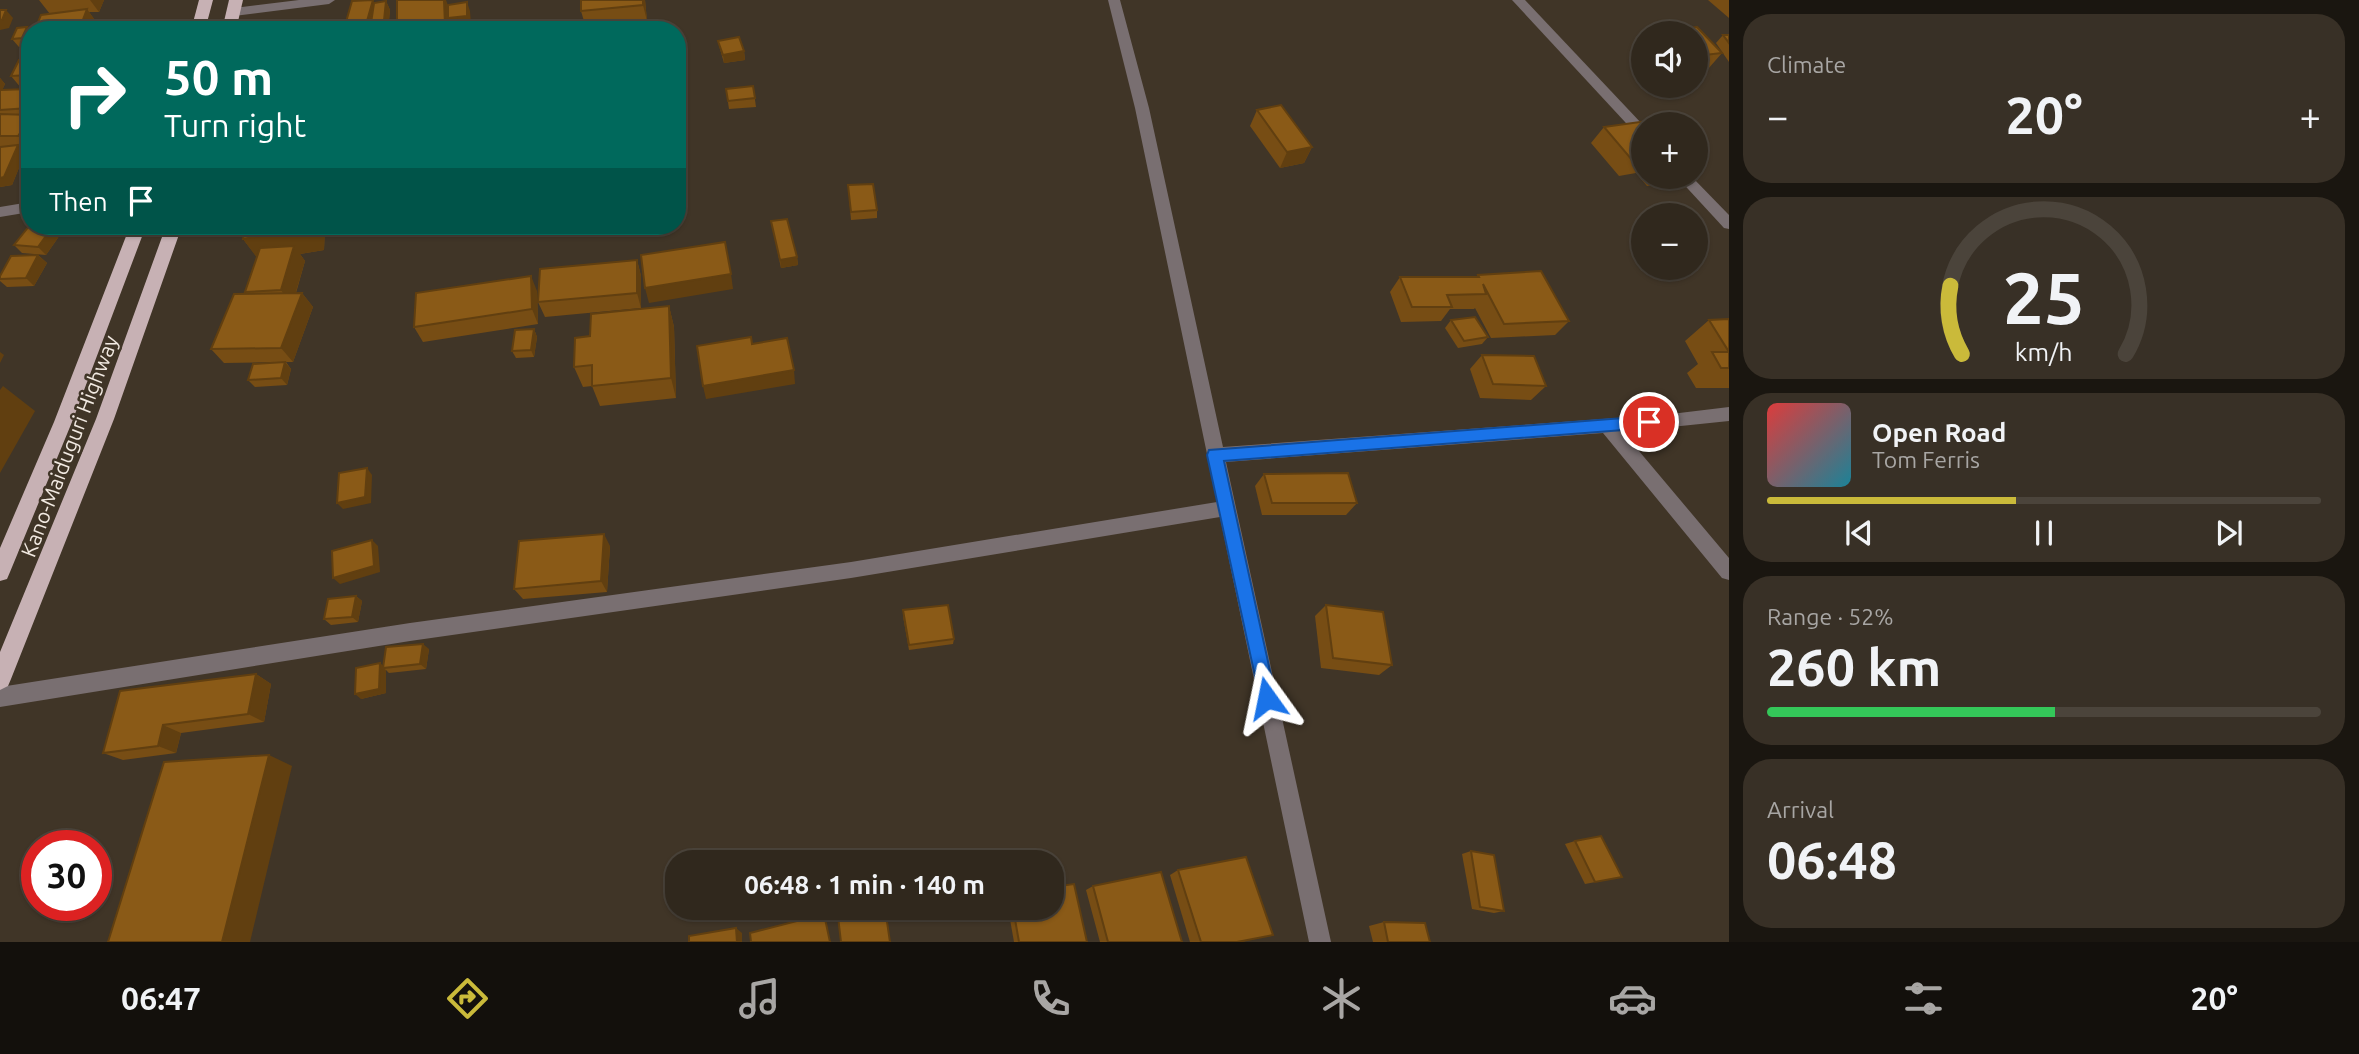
<!DOCTYPE html>
<html lang="en">
<head>
<meta charset="utf-8">
<style>
	body { margin:0; font-family:Ubuntu,sans-serif; background:#383026; color:#f1f3f6; height:100vh; display:flex; flex-direction:column; font-size:26px; white-space:nowrap }
	* { box-sizing:border-box; margin:0 }
	p { font-size:23px; color:#a8a6a4 }
	.icon { flex:none; width:38px; height:38px; fill:none; stroke:currentColor; stroke-width:2; stroke-linecap:round; stroke-linejoin:round }
	.map { position:relative; flex:1; overflow:hidden }
	.drawer { display:flex; flex-direction:column; gap:14px; padding:14px; background:#1a1610; width:630px }
	.drawer>* { flex:none }
	.guide { position:absolute; left:21px; top:21px; width:665px; height:214px; border-radius:28px; box-shadow:0 2px 5px #0004,0 0 0 2px #4b443b; background:#00695c; color:#fff; overflow:hidden }
	.controls { position:absolute; left:1631px; top:21px; display:grid; gap:14px }
	.controls a { display:grid; place-items:center; width:77px; height:77px; border-radius:50%; background:#30281d; box-shadow:0 2px 5px #0004,0 0 0 2px #4b443b; font-size:35px }
	.speed { position:absolute; left:21px; top:830px; display:flex; gap:14px; font-size:35px; font-weight:700; text-align:center }
	.speed>* { display:grid; place-content:center; width:91px; height:91px; border-radius:50%; background:#30281d; box-shadow:0 2px 5px #0004,0 0 0 2px #4b443b; line-height:1 }
	.speed .limit { border:10px solid #d22; background:#fff; color:#111 }
	.pin { position:absolute; display:grid; place-items:center; width:60px; height:60px; color:#fff; margin:-30px; border:4px solid #fff; border-radius:50%; box-shadow:0 2px 7px #0007 }
	.me { position:absolute; width:77px; margin:-38px; rotate:348deg; stroke-linejoin:round; filter:drop-shadow(0 0 5px #0008) }
	.turn { display:flex; align-items:center; gap:24px; height:147px; padding:0 28px; font-size:32px }
	.turn .icon { width:91px; height:91px; stroke-width:2.5 }
	.turn b { display:block; font-size:49px; line-height:60px }
	.then { display:flex; align-items:center; height:66px; padding:0 28px; background:#0003; gap:14px; font-size:26px }
	.big { font-size:52px; font-weight:600; line-height:1.1 }
	.drawer .widget { flex:1; display:flex; flex-direction:column; justify-content:center; gap:10px; min-width:0; padding:0 24px; border-radius:28px; background:#383026 }
	.drawer .dial { align-items:center; gap:0 }
	.dial svg { height:182px; overflow:visible; fill:none; stroke:#4b443b; stroke-width:7; stroke-linecap:round; text-anchor:middle }
	.dial text { fill:#f1f3f6; stroke:none }
	.song { display:flex; align-items:center; gap:21px }
	.cover { width:84px; height:84px; border-radius:10px; background:linear-gradient(135deg,hsl(0 70% 55%),hsl(190 70% 35%)) }
	.played { height:7px; border-radius:4px; background:linear-gradient(90deg,#caba3a 45%,#4b443b 45%) }
	.keys { display:flex; justify-content:space-around; direction:ltr }
	.heat { display:flex; justify-content:space-between; align-items:center; font-size:38px; direction:ltr }
	.charge { height:10px; border-radius:5px; background:linear-gradient(90deg,#34c759 52%,#4b443b 0) }
	.trip { position:absolute; left:665px; top:850px; width:399px; height:70px; border-radius:28px; background:#30281d; box-shadow:0 2px 5px #0004,0 0 0 2px #4b443b; font-weight:600; line-height:70px; text-align:center }
	.dock { display:flex; height:112px; justify-content:space-around; align-items:center; background:#13100c; color:#a8a6a4 }
	.dock .icon { width:49px; height:49px }
	.dock .on { color:#caba3a }
	.dock b { font-size:32px; color:#f1f3f6 }
	main { display:flex; flex:1; min-height:0 }
	.map>svg:first-child { display:block }
	.lines { fill:none; stroke-linecap:round; stroke-linejoin:round }
	.service { fill:#796f71; fill-rule:evenodd }
	.minor { fill:#796f71; fill-rule:evenodd }
	.trunk { fill:#c7b1b4; fill-rule:evenodd }
	.wall { fill:#774d14 }
	.shaded-wall { fill:#613f10 }
	.building { fill:#8a5a17; stroke:#613f10; stroke-width:2 }
	.route { fill:#1a73e8; stroke:#114b97; stroke-width:2 }
	.labels { text-anchor:middle; dominant-baseline:central; stroke-width:5; stroke-linejoin:round; paint-order:stroke }
	.street-label { font-size:21px; fill:#f2eae2; stroke:#403527 }
</style>
</head>
<body>
<main>
<div class="map">
<svg width="1729" height="942" viewBox="0 0 1729 942">
	<rect width="100%" height="100%" fill="#403527"/>
	<g class="lines">
		<polygon class="service" points="30,202 30,212 0,217 0,207"/>
		<g class="minor">
			<polygon points="299,0 335,0 329,4 234,16 228,12 234,8"/>
			<polygon points="1108,0 1120,0 1149,108 1223,447 1671,414 1729,407 1729,421 1623,432 1729,558 1729,580 1722,578 1603,433 1226,462 1331,942 1309,942 1220,517 851,578 410,641 0,707 0,687 410,623 851,562 1217,502 1135,108"/>
			<polygon points="1512,0 1525,0 1643,125 1643,138 1638,136"/>
			<polygon points="1677,177 1692,177 1729,215 1729,229 1724,228"/>
		</g>
		<g class="trunk">
			<polygon points="199,0 213,0 205,30 191,30"/>
			<polygon points="229,0 243,0 236,30 222,30"/>
			<polygon points="130,226 146,226 72,422 10,572 7,579 0,581 0,548 54,422"/>
			<polygon points="166,226 182,226 114,419 11,679 8,686 0,690 0,652 96,419"/>
		</g>
	</g>
	<g class="wall">
		<polygon points="39,0 104,0 99,12 89,12 99,26 50,14"/>
		<polygon points="645,0 647,21 586,28 581,11"/>
		<polygon points="1708,0 1729,0 1729,18"/>
		<polygon points="386,1 390,10 388,30 350,30 346,22 374,3"/>
		<polygon points="27,27 30,30 30,44 29,46 19,47 12,39"/>
		<polygon points="1697,27 1722,53 1708,69 1696,71 1696,33 1655,33 1656,32"/>
		<polygon points="1723,35 1729,35 1729,62 1716,43"/>
		<polygon points="718,41 744,51 745,60 724,63 720,49"/>
		<polygon points="30,59 30,152 24,152 25,153 12,185 0,187 0,78 5,84 2,90 22,89 11,76"/>
		<polygon points="753,86 756,107 729,109 726,89"/>
		<polygon points="1257,110 1312,147 1304,163 1280,168 1250,126"/>
		<polygon points="1643,124 1643,177 1679,177 1674,182 1647,186 1636,173 1619,176 1591,143 1604,127"/>
		<polygon points="848,185 877,210 877,218 851,220"/>
		<polygon points="771,221 797,257 798,265 781,268"/>
		<polygon points="30,226 56,226 62,232 46,255 22,253 14,245"/>
		<polygon points="245,226 325,226 324,250 300,254 305,261 296,293 302,293 313,307 293,362 286,362 291,369 287,385 255,387 248,380 276,362 224,363 211,349 247,294 245,292 257,257 243,239"/>
		<polygon points="38,255 47,263 34,286 7,287 0,281 0,276"/>
		<polygon points="637,260 641,276 641,308 545,317 538,302"/>
		<polygon points="1478,275 1569,321 1555,335 1491,338 1475,308 1474,309 1450,309 1441,321 1401,322 1390,292 1400,277 1476,277"/>
		<polygon points="537,291 538,324 423,342 414,327"/>
		<polygon points="669,306 674,327 676,398 600,406 592,386 583,387 574,367 590,336"/>
		<polygon points="1729,319 1729,388 1696,388 1687,373 1698,364 1685,341 1709,320"/>
		<polygon points="1451,320 1488,337 1482,344 1458,348 1445,328"/>
		<polygon points="534,329 537,337 534,357 516,358 512,351"/>
		<polygon points="1482,355 1546,386 1531,400 1480,398 1470,369"/>
		<polygon points="1264,474 1357,503 1346,515 1262,515 1255,486"/>
		<polygon points="610,546 607,592 523,599 514,589"/>
		<polygon points="356,596 362,601 358,622 331,625 324,619"/>
		<polygon points="1326,605 1392,665 1379,675 1321,668 1315,616"/>
		<polygon points="903,610 954,639 953,644 909,650 903,616"/>
		<polygon points="429,649 426,669 389,673 386,670 386,693 361,699 383,666"/>
		<polygon points="256,674 271,684 264,722 181,733 176,753 123,760 103,753"/>
		<polygon points="1575,841 1622,877 1585,884 1565,844"/>
		<polygon points="1471,851 1504,911 1494,913 1472,909 1462,854"/>
		<polygon points="1178,870 1273,935 1241,942 1190,942 1170,875"/>
		<polygon points="1093,886 1182,942 1100,942 1086,890"/>
		<polygon points="1008,908 1052,908 1087,942 1014,942"/>
		<polygon points="1384,922 1430,942 1373,942 1369,926"/>
	</g>
	<g class="shaded-wall">
		<polygon points="90,0 104,0 99,12"/>
		<polygon points="373,0 377,9 371,29 367,21"/>
		<polygon points="444,0 446,0 450,11 467,2 470,11 471,24 451,26 451,30 417,30"/>
		<polygon points="643,0 645,0 647,21 643,5"/>
		<polygon points="386,1 390,10 388,30 383,30"/>
		<polygon points="87,9 99,26 97,30 79,30"/>
		<polygon points="6,10 13,18 9,28 0,30 0,20"/>
		<polygon points="27,27 30,30 30,44 29,46 22,38"/>
		<polygon points="744,51 745,60 724,63 723,55"/>
		<polygon points="0,78 5,84 0,95"/>
		<polygon points="30,119 30,148 18,136"/>
		<polygon points="18,145 25,153 12,185 0,187 0,178"/>
		<polygon points="1312,147 1304,163 1280,168 1287,152"/>
		<polygon points="53,226 56,226 62,232 46,255 38,247"/>
		<polygon points="309,226 325,226 324,250 300,254 305,261 292,305 243,239"/>
		<polygon points="38,255 47,263 34,286 26,278"/>
		<polygon points="797,257 798,265 781,268 780,260"/>
		<polygon points="637,260 641,276 641,308 637,293"/>
		<polygon points="731,274 733,289 649,303 645,288"/>
		<polygon points="531,276 537,291 538,324 532,309"/>
		<polygon points="302,293 313,307 293,362 281,348"/>
		<polygon points="669,306 674,327 676,398 671,378"/>
		<polygon points="534,329 537,337 534,357 531,350"/>
		<polygon points="0,352 4,355 0,363"/>
		<polygon points="285,362 291,369 287,385 281,378"/>
		<polygon points="794,370 795,384 706,399 703,386"/>
		<polygon points="3,386 35,411 0,473 0,390"/>
		<polygon points="367,468 372,475 371,503 343,509 337,503"/>
		<polygon points="604,534 610,546 607,592 601,581"/>
		<polygon points="372,540 378,546 380,572 340,584 333,578"/>
		<polygon points="356,596 362,601 358,622 352,617"/>
		<polygon points="423,644 429,649 426,669 420,664"/>
		<polygon points="380,663 386,668 383,668 386,670 386,693 361,699 355,694"/>
		<polygon points="256,674 271,684 264,722 248,714"/>
		<polygon points="163,725 181,733 176,753 158,746"/>
		<polygon points="269,755 292,766 250,942 222,942"/>
		<polygon points="736,928 742,933 742,942 737,942"/>
	</g>
	<g class="building">
		<polygon points="373,0 367,21 346,22 352,1"/>
		<polygon points="397,0 444,0 445,25 417,30 397,30"/>
		<polygon points="581,0 643,0 643,5 581,11"/>
		<polygon points="386,1 383,30 370,30 374,3"/>
		<polygon points="467,2 467,16 448,18 448,5"/>
		<polygon points="87,9 79,30 35,30 41,15"/>
		<polygon points="0,10 6,10 2,20 0,20"/>
		<polygon points="27,27 22,38 12,39 17,28"/>
		<polygon points="1697,27 1722,53 1696,56 1696,33 1658,33 1656,32"/>
		<polygon points="1723,35 1729,35 1729,43"/>
		<polygon points="739,37 744,51 723,55 718,41"/>
		<polygon points="30,59 30,75 11,76 19,60"/>
		<polygon points="753,86 755,98 728,101 726,89"/>
		<polygon points="30,89 30,107 29,108 0,110 0,90"/>
		<polygon points="1281,105 1312,147 1287,152 1257,110"/>
		<polygon points="0,114 30,115 30,119 18,136 0,136"/>
		<polygon points="1647,121 1650,124 1643,124 1643,158 1632,160 1604,127"/>
		<polygon points="18,145 4,177 0,178 0,147"/>
		<polygon points="873,184 877,210 851,212 848,185"/>
		<polygon points="787,219 797,257 780,260 771,221"/>
		<polygon points="30,225 30,226 53,226 38,247 14,245"/>
		<polygon points="245,226 309,226 309,227 243,239"/>
		<polygon points="725,242 731,274 645,288 641,255"/>
		<polygon points="294,246 281,290 245,292 260,248"/>
		<polygon points="38,255 26,278 0,279 0,276 11,256"/>
		<polygon points="637,260 637,293 538,302 540,269"/>
		<polygon points="1541,271 1569,321 1504,324 1483,284 1486,294 1447,295 1452,307 1412,307 1400,277 1479,277 1478,275"/>
		<polygon points="531,276 532,309 414,327 416,293"/>
		<polygon points="302,293 281,348 211,349 234,294"/>
		<polygon points="669,306 671,378 592,386 592,365 574,367 575,338 590,336 591,314"/>
		<polygon points="1475,317 1488,337 1464,341 1451,320"/>
		<polygon points="1729,319 1729,352 1709,320"/>
		<polygon points="534,329 531,350 512,351 515,330"/>
		<polygon points="751,337 752,344 787,338 794,370 703,386 697,346"/>
		<polygon points="1712,352 1729,352 1729,368 1721,368"/>
		<polygon points="1482,355 1534,356 1546,386 1493,384"/>
		<polygon points="285,362 281,378 248,380 253,364"/>
		<polygon points="367,468 365,497 337,503 339,473"/>
		<polygon points="1348,473 1357,503 1272,503 1264,474"/>
		<polygon points="604,534 601,581 514,589 519,541"/>
		<polygon points="372,540 374,566 333,578 332,551"/>
		<polygon points="356,596 352,617 324,619 328,599"/>
		<polygon points="948,605 954,639 909,645 903,610"/>
		<polygon points="1326,605 1383,612 1392,665 1333,658"/>
		<polygon points="423,644 420,664 383,668 386,647"/>
		<polygon points="380,663 379,689 355,694 356,668"/>
		<polygon points="256,674 248,714 163,725 158,746 103,753 120,691"/>
		<polygon points="269,755 222,942 108,942 164,762"/>
		<polygon points="1601,836 1622,877 1595,882 1575,841"/>
		<polygon points="1471,851 1494,855 1504,911 1480,907"/>
		<polygon points="1246,857 1273,935 1237,942 1201,942 1178,870"/>
		<polygon points="1161,872 1182,942 1108,942 1093,886"/>
		<polygon points="1074,884 1087,942 1019,942 1013,908 1052,908 1052,887"/>
		<polygon points="837,908 885,908 890,942 841,942"/>
		<polygon points="824,914 830,942 751,942 750,933"/>
		<polygon points="1384,922 1425,923 1430,942 1388,942"/>
		<polygon points="736,928 737,942 689,942 689,936"/>
	</g>
	<polygon class="route" points="1649,416 1657,422 1649,428 1224,461 1276,698 1274,704 1267,707 1261,704 1207,455 1209,450"/>
	<g class="labels">
		<g class="street-label">
			<text transform="translate(69 446) rotate(-69)">Kano-Maiduguri Highway</text>
		</g>
	</g>
</svg>
<div class="controls">
<a><svg class="icon" aria-label="sound" viewBox="0 0 24 24"><path d="M4 9h4l5-4v14l-5-4H4zM17 9q2 3 0 6"/></svg></a>
<a>+</a>
<a>−</a>
</div>
<div class="speed"><div class="limit">30</div></div>
<div class="pin" style="left:1649px;top:422px;background:#d93025"><svg class="icon" aria-label="arrive" viewBox="0 0 24 24"><path d="M6 21V4h12l-3 4 3 4H6"/></svg></div>
<svg class="me" style="left:1267px;top:698px" viewBox="-20 -20 40 40"><path d="M0-17L14 15 0 8-14 15z" fill="#1a73e8" stroke="#fff" stroke-width="4"/></svg>
<div class="trip">06:48 · 1 min · 140 m</div>
<div class="guide">
<div class="turn"><svg class="icon" aria-label="right" viewBox="0 0 24 24"><path d="M7 20v-9h11M14 6l5 5-5 5"/></svg><div><b>50 m</b>Turn right</div></div>
<div class="then">Then<svg class="icon" aria-label="arrive" viewBox="0 0 24 24"><path d="M6 21V4h12l-3 4 3 4H6"/></svg></div>
</div>
</div>
<section class="drawer">
<div class="widget"><p>Climate</p>
<div class="heat"><a>−</a><b class="big">20°</b><a>+</a></div>
</div>
<div class="widget dial"><svg viewBox="0 0 100 80">
<path d="M14 69A42 42 0 1 1 86 69"/>
<path d="M14 69A42 42 0 0 1 9 39" stroke="#caba3a"/>
<text x="50" y="56" font-size="32" font-weight="700">25</text>
<text x="50" y="72" font-size="11">km/h</text>
</svg></div>
<div class="widget">
<div class="song"><i class="cover"></i><div><b>Open Road</b><p>Tom Ferris</p></div></div>
<div class="played"></div>
<div class="keys"><svg class="icon" aria-label="previous" viewBox="0 0 24 24"><path d="M18 5L8 12l10 7zM5 5v14"/></svg><svg class="icon" aria-label="pause" viewBox="0 0 24 24"><path d="M8 5v14M16 5v14"/></svg><svg class="icon" aria-label="next" viewBox="0 0 24 24"><path d="M6 5l10 7-10 7zM19 5v14"/></svg></div>
</div>
<div class="widget"><p>Range · 52%</p><b class="big">260 km</b><div class="charge"></div></div>
<div class="widget"><p>Arrival</p><b class="big">06:48</b></div>
</section>
</main>
<nav class="dock">
<b>06:47</b>
<svg class="icon on" aria-label="directions" viewBox="0 0 24 24"><path d="M12 3l9 9-9 9-9-9zM9 14v-3h6M13 9l2 2-2 2"/></svg>
<svg class="icon" aria-label="music" viewBox="0 0 24 24"><path d="M9 18V5l10-2v13"/><circle cx="6" cy="18" r="3"/><circle cx="16" cy="16" r="3"/></svg>
<svg class="icon" aria-label="phone" viewBox="0 0 24 24"><path d="M5 4h4l2 5-3 2q2 4 5 5l2-3 5 2v4C11 20 4 13 5 4z"/></svg>
<svg class="icon" aria-label="climate" viewBox="0 0 24 24"><path d="M12 3v18M4 7l16 10M4 17L20 7"/></svg>
<svg class="icon" aria-label="car" viewBox="0 0 24 24"><path d="M5 17H2v-5l4-1 3-4h7l3 4 3 1v5h-3M9 17h6M6 11h13"/><circle cx="7" cy="17" r="2"/><circle cx="17" cy="17" r="2"/></svg>
<svg class="icon" aria-label="filters" viewBox="0 0 24 24"><path d="M4 7h16M4 17h16"/><circle cx="9" cy="7" r="2"/><circle cx="15" cy="17" r="2"/></svg>
<b>20°</b>
</nav>
</body>
</html>
